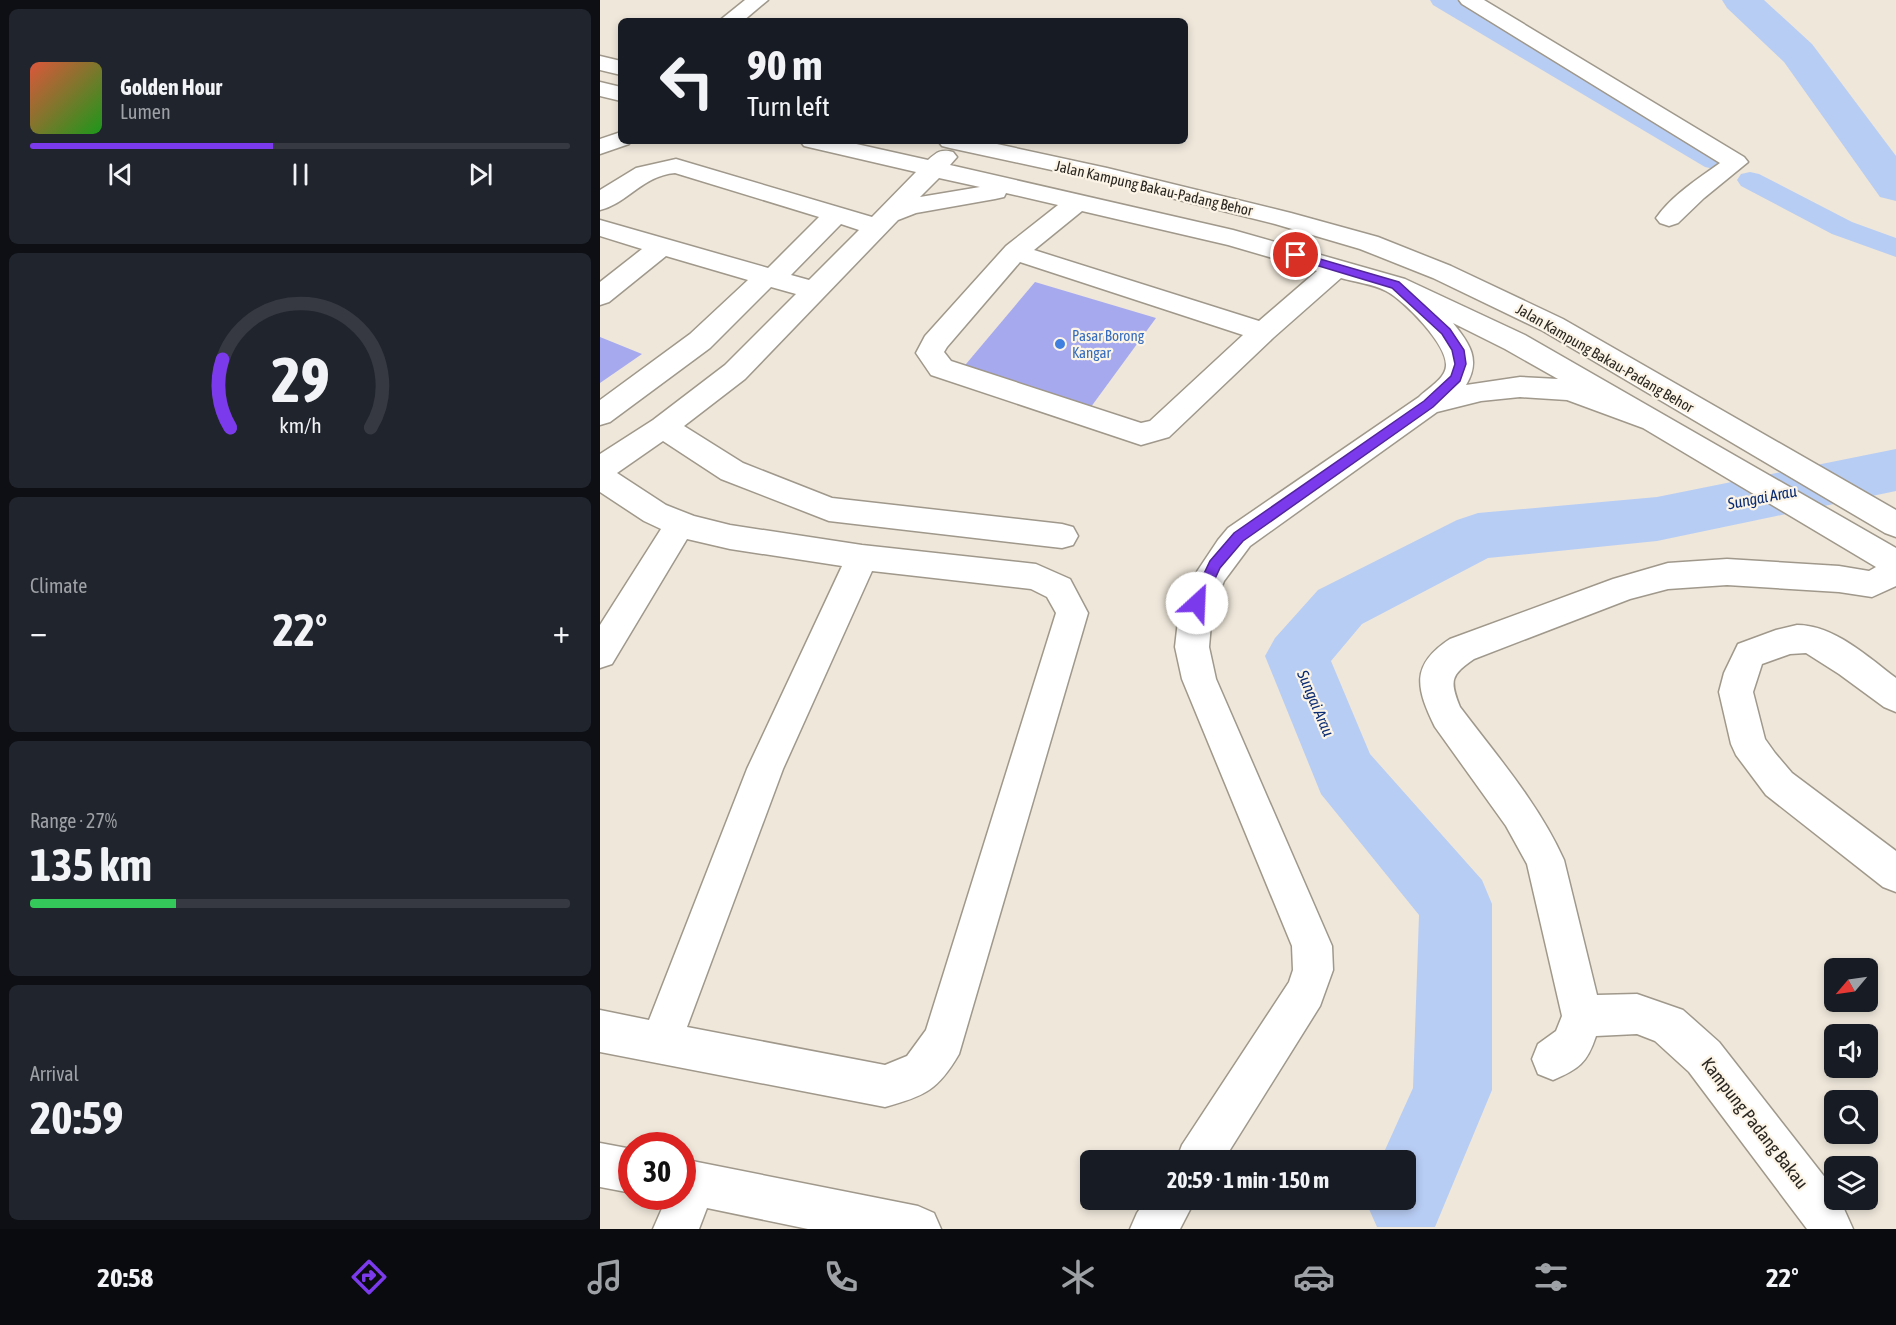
<!DOCTYPE html>
<html lang="en">
<head>
<meta charset="utf-8">
<style>
	body { margin:0; font-family:"Asap Condensed",sans-serif; background:#20242c; color:#f1f3f6; height:100vh; display:flex; flex-direction:column; font-size:22px; white-space:nowrap }
	* { box-sizing:border-box; margin:0 }
	p { font-size:20px; color:#9ea1a6 }
	.icon { flex:none; width:33px; height:33px; fill:none; stroke:currentColor; stroke-width:2; stroke-linecap:round; stroke-linejoin:round }
	.map { position:relative; flex:1; overflow:hidden }
	.details { display:flex; flex-direction:column; gap:9px; padding:9px; background:#0d0f14; width:600px }
	.details>* { flex:none }
	.top-card { position:absolute; left:18px; top:18px; width:570px; height:126px; border-radius:9px; box-shadow:0 3px 9px #0003; background:#171b24; color:#f1f3f6; overflow:hidden }
	.needle { width:39px; rotate:241deg }
	.fabs { position:absolute; left:1224px; top:958px; display:grid; gap:12px }
	.fabs a { display:grid; place-items:center; width:54px; height:54px; border-radius:9px; background:#171b24; box-shadow:0 3px 9px #0003; font-size:30px }
	.speed { position:absolute; left:18px; top:1132px; display:flex; gap:12px; font-size:30px; font-weight:700; text-align:center }
	.speed>* { display:grid; place-content:center; width:78px; height:78px; border-radius:50%; background:#171b24; box-shadow:0 3px 9px #0003; line-height:1 }
	.speed .limit { border:9px solid #d22; background:#fff; color:#111 }
	.pin { position:absolute; display:grid; place-items:center; width:51px; height:51px; color:#fff; margin:-26px; border:3px solid #fff; border-radius:50%; box-shadow:0 2px 6px #0007 }
	.me { position:absolute; width:66px; margin:-33px; rotate:25deg; stroke-linejoin:round; filter:drop-shadow(0 0 4px #0008) }
	.turn { display:flex; align-items:center; gap:21px; height:126px; padding:0 30px; font-size:27px }
	.turn .icon { width:78px; height:78px; stroke-width:2.5 }
	.turn b { display:block; font-size:42px; line-height:51px }
	.big { font-size:45px; font-weight:700; line-height:1.1 }
	.details .widget { flex:1; display:flex; flex-direction:column; justify-content:center; gap:9px; min-width:0; padding:0 21px; border-radius:9px; background:#20242c }
	.details .dial { align-items:center; gap:0 }
	.dial svg { height:156px; overflow:visible; fill:none; stroke:#363941; stroke-width:7; stroke-linecap:round; text-anchor:middle }
	.dial text { fill:#f1f3f6; stroke:none }
	.song { display:flex; align-items:center; gap:18px }
	.cover { width:72px; height:72px; border-radius:9px; background:linear-gradient(135deg,hsl(10 70% 55%),hsl(120 70% 35%)) }
	.played { height:6px; border-radius:3px; background:linear-gradient(90deg,#7c3aed 45%,#363941 45%) }
	.keys { display:flex; justify-content:space-around; direction:ltr }
	.heat { display:flex; justify-content:space-between; align-items:center; font-size:33px; direction:ltr }
	.charge { height:9px; border-radius:4px; background:linear-gradient(90deg,#34c759 27%,#363941 0) }
	.trip { position:absolute; left:480px; top:1150px; width:336px; height:60px; border-radius:9px; background:#171b24; box-shadow:0 3px 9px #0003; font-weight:700; line-height:60px; text-align:center }
	.tabs { display:flex; height:96px; justify-content:space-around; align-items:center; background:#090b0e; color:#9ea1a6 }
	.tabs .icon { width:42px; height:42px }
	.tabs .active { color:#7c3aed }
	.tabs b { font-size:27px; color:#f1f3f6 }
	main { display:flex; flex:1; min-height:0 }
	.map>svg:first-child { display:block }
	.lines { fill:none; stroke-linecap:round; stroke-linejoin:round }
	.canal { fill:#b8cdf4; fill-rule:evenodd }
	.river { fill:#b8cdf4; fill-rule:evenodd }
	.building { fill:#a6a9ee }
	.minor-casing { stroke:#9f988b; stroke-width:3 }
	.minor { fill:#fff; fill-rule:evenodd }
	.route { fill:#7c3aed; stroke:#51269a; stroke-width:1.5 }
	.shop-dot { fill:#3f7fe0; stroke:#fcf5e7; stroke-width:2 }
	.labels { text-anchor:middle; dominant-baseline:central; stroke-width:4.5; stroke-linejoin:round; paint-order:stroke }
	.street-label { font-size:15px; fill:#2b2823; stroke:#fcf5e7 }
	.shop-label { font-size:15px; fill:#366cbe; stroke:#fcf5e7; text-anchor:start }
	.water-label { font-size:16px; font-style:italic; fill:#0c2d74; stroke:#fcf5e7 }
	.near-street-label { font-size:18px; fill:#2b2823; stroke:#fcf5e7 }
</style>
</head>
<body>
<main>
<section class="details">
<div class="widget">
<div class="song"><i class="cover"></i><div><b>Golden Hour</b><p>Lumen</p></div></div>
<div class="played"></div>
<div class="keys"><svg class="icon" aria-label="previous" viewBox="0 0 24 24"><path d="M18 5L8 12l10 7zM5 5v14"/></svg><svg class="icon" aria-label="pause" viewBox="0 0 24 24"><path d="M8 5v14M16 5v14"/></svg><svg class="icon" aria-label="next" viewBox="0 0 24 24"><path d="M6 5l10 7-10 7zM19 5v14"/></svg></div>
</div>
<div class="widget dial"><svg viewBox="0 0 100 80">
<path d="M14 69A42 42 0 1 1 86 69"/>
<path d="M14 69A42 42 0 0 1 10 34" stroke="#7c3aed"/>
<text x="50" y="56" font-size="32" font-weight="700">29</text>
<text x="50" y="72" font-size="11">km/h</text>
</svg></div>
<div class="widget"><p>Climate</p>
<div class="heat"><a>−</a><b class="big">22°</b><a>+</a></div>
</div>
<div class="widget"><p>Range · 27%</p><b class="big">135 km</b><div class="charge"></div></div>
<div class="widget"><p>Arrival</p><b class="big">20:59</b></div>
</section>
<div class="map">
<svg width="1296" height="1229" viewBox="0 0 1296 1229">
	<rect width="100%" height="100%" fill="#efe7da"/>
	<g class="lines">
		<g class="canal">
			<polygon points="830,0 857,0 1123,155 1127,161 1123,167 1114,169 1105,167 833,5"/>
			<polygon points="1150,172 1159,174 1252,222 1296,238 1296,257 1232,234 1141,186 1137,180 1141,174"/>
		</g>
		<g class="river">
			<polygon points="1122,0 1164,0 1212,44 1296,156 1296,201 1280,197 1184,62 1127,8"/>
			<polygon points="1296,449 1296,491 1057,541 888,558 762,624 731,661 770,754 882,880 892,904 892,1090 835,1227 777,1227 765,1200 806,1200 806,1161 780,1161 813,1088 819,915 721,794 665,656 675,638 718,590 857,520 878,513 1057,497"/>
		</g>
	</g>
	<g class="building">
		<polygon points="435,282 556,318 488,411 361,370"/>
		<polygon points="0,337 42,354 0,383"/>
	</g>
	<g class="lines">
		<g class="minor-casing">
			<g id="minor">
				<polygon points="145,0 168,0 143,21 119,21"/>
				<path d="M859,0H884L1144,157L1148,162L1104,198L1078,223L1069,226L1060,223L1056,218C1072,195 1098,179 1120,163L862,4Z"/>
				<polygon points="0,56 21,61 21,75 0,70"/>
				<polygon points="0,82 21,87 21,101 0,96"/>
				<polygon points="21,132 21,141 31,141 29,144 0,154 0,139"/>
				<path d="M200,141H243L328,160C337,152 341,149 353,152L357,157L350,165L633,230L805,279L925,335L1296,548V586L1272,597L1239,592L1127,585L1068,589L1030,599L874,659C851,675 849,680 860,707C897,756 939,804 964,860L997,995L1037,994L1083,1010L1119,1042L1234,1189V1200H1240L1253,1229H1207L1089,1072L1055,1041L1037,1034L996,1036C987,1063 979,1069 953,1080L938,1074L932,1059L938,1044L956,1031L962,1016L927,864L906,826L835,727C816,688 810,665 850,639L1013,579L1068,563L1127,559L1239,566L1269,571L1276,567L1043,428L967,400L920,397L881,401L837,412L650,546L624,581L612,612L609,647L616,679L732,946L733,970L720,1006L623,1161H576L582,1145L689,982L693,970L692,946L582,679L575,647L579,612L594,576L618,540L628,528L819,397C828,388 845,379 846,366C848,345 804,300 786,291C773,284 755,282 741,278L673,338L569,437L541,445L331,375L316,353L325,336L406,246L458,205L406,193L404,197L395,199L316,213L298,220L145,379L84,426L143,463L232,498L462,524L473,527L478,536L473,545L462,548L229,521L121,479L63,441L17,473L66,505L94,516L130,525L262,545L436,564L470,579L488,613L359,1054C338,1090 325,1096 285,1107L0,1052V1010L49,1020L147,769L242,566L130,549L87,539L12,664L0,668V625L61,529L44,521L0,492V454L53,420L125,365L196,294L171,287L110,348L10,422L0,425V400L90,334L148,280L66,256L9,302L0,305V282L42,249L0,236V220L168,268L219,217L75,173C42,176 28,203 0,210V190L36,168L76,159L272,217L316,172L204,146ZM339,178L380,187L320,197ZM482,211L628,245L717,271L659,321L434,250ZM241,224L259,230L209,280L191,275ZM420,262L643,335L550,421L541,423L351,361L344,352L347,347ZM853,323L905,349L958,379L920,377L866,385C881,360 870,344 853,323ZM272,571L431,589L447,597L456,613L326,1030L307,1056L285,1065L87,1027L183,769Z"/>
				<polygon points="338,141 383,141 507,168 691,213 778,237 851,266 963,319 1296,510 1296,537 1285,533 943,331 833,278 760,249 675,224 507,182 350,148 342,146"/>
				<path d="M1197,625C1234,625 1268,657 1296,678V712L1284,707L1239,674L1206,653L1190,654L1162,664L1153,692L1165,739L1175,753L1192,773L1296,851V892L1283,887L1166,795L1136,755L1131,744L1119,692L1124,673L1138,644L1176,630Z"/>
				<polygon points="0,1143 32,1149 32,1193 0,1187"/>
				<polygon points="82,1159 318,1206 334,1213 341,1229 208,1229 107,1208 99,1229 53,1229 67,1197 82,1197"/>
				<polygon points="546,1200 595,1200 580,1229 530,1229 537,1213"/>
			</g>
		</g>
		<use href="#minor" class="minor"/>
	</g>
	<polygon class="route" points="696,252 799,282 850,329 864,350 866,364 860,381 833,407 643,541 620,568 602,607 597,609 590,603 610,561 634,533 824,401 851,376 855,364 852,350 842,334 792,288 692,258 692,253"/>
	<circle class="shop-dot" cx="460" cy="344" r="6"/>
	<g class="labels">
		<g class="street-label">
			<text transform="translate(554 188) rotate(13)">Jalan Kampung Bakau-Padang Behor</text>
			<text transform="translate(1005 358) rotate(30)">Jalan Kampung Bakau-Padang Behor</text>
		</g>
		<g class="shop-label">
			<text x="472" y="335">Pasar Borong<tspan x="472" dy="17">Kangar</tspan></text>
		</g>
		<g class="water-label">
			<text transform="translate(1162 497) rotate(-11)">Sungai Arau</text>
			<text transform="translate(716 703) rotate(67)">Sungai Arau</text>
		</g>
		<g class="near-street-label">
			<text transform="translate(1155 1123) rotate(52)">Kampung Padang Bakau</text>
		</g>
	</g>
</svg>
<div class="fabs">
<a><svg class="needle" viewBox="-14 -14 28 28"><path d="M0-13l5 13h-10z" fill="#e53935"/><path d="M0 13l5-13h-10z" fill="#9ea1a6"/></svg></a>
<a><svg class="icon" aria-label="sound" viewBox="0 0 24 24"><path d="M4 9h4l5-4v14l-5-4H4zM17 9q2 3 0 6"/></svg></a>
<a><svg class="icon" aria-label="search" viewBox="0 0 24 24"><circle cx="10" cy="10" r="6"/><path d="M15 15l6 6"/></svg></a>
<a><svg class="icon" aria-label="layers" viewBox="0 0 24 24"><path d="M12 4l9 5-9 5-9-5zM3 14l9 5 9-5"/></svg></a>
</div>
<div class="speed"><div class="limit">30</div></div>
<div class="pin" style="left:696px;top:255px;background:#d93025"><svg class="icon" aria-label="arrive" viewBox="0 0 24 24"><path d="M6 21V4h12l-3 4 3 4H6"/></svg></div>
<svg class="me" style="left:597px;top:603px" viewBox="-20 -20 40 40"><circle r="19" fill="#fff"/><path d="M0-13L10 11 0 6-10 11z" fill="#7c3aed"/></svg>
<div class="trip">20:59 · 1 min · 150 m</div>
<div class="top-card">
<div class="turn"><svg class="icon" aria-label="left" viewBox="0 0 24 24"><path d="M17 20v-9H6M10 6l-5 5 5 5"/></svg><div><b>90 m</b>Turn left</div></div>
</div>
</div>
</main>
<nav class="tabs">
<b>20:58</b>
<svg class="icon active" aria-label="directions" viewBox="0 0 24 24"><path d="M12 3l9 9-9 9-9-9zM9 14v-3h6M13 9l2 2-2 2"/></svg>
<svg class="icon" aria-label="music" viewBox="0 0 24 24"><path d="M9 18V5l10-2v13"/><circle cx="6" cy="18" r="3"/><circle cx="16" cy="16" r="3"/></svg>
<svg class="icon" aria-label="phone" viewBox="0 0 24 24"><path d="M5 4h4l2 5-3 2q2 4 5 5l2-3 5 2v4C11 20 4 13 5 4z"/></svg>
<svg class="icon" aria-label="climate" viewBox="0 0 24 24"><path d="M12 3v18M4 7l16 10M4 17L20 7"/></svg>
<svg class="icon" aria-label="car" viewBox="0 0 24 24"><path d="M5 17H2v-5l4-1 3-4h7l3 4 3 1v5h-3M9 17h6M6 11h13"/><circle cx="7" cy="17" r="2"/><circle cx="17" cy="17" r="2"/></svg>
<svg class="icon" aria-label="filters" viewBox="0 0 24 24"><path d="M4 7h16M4 17h16"/><circle cx="9" cy="7" r="2"/><circle cx="15" cy="17" r="2"/></svg>
<b>22°</b>
</nav>
</body>
</html>
